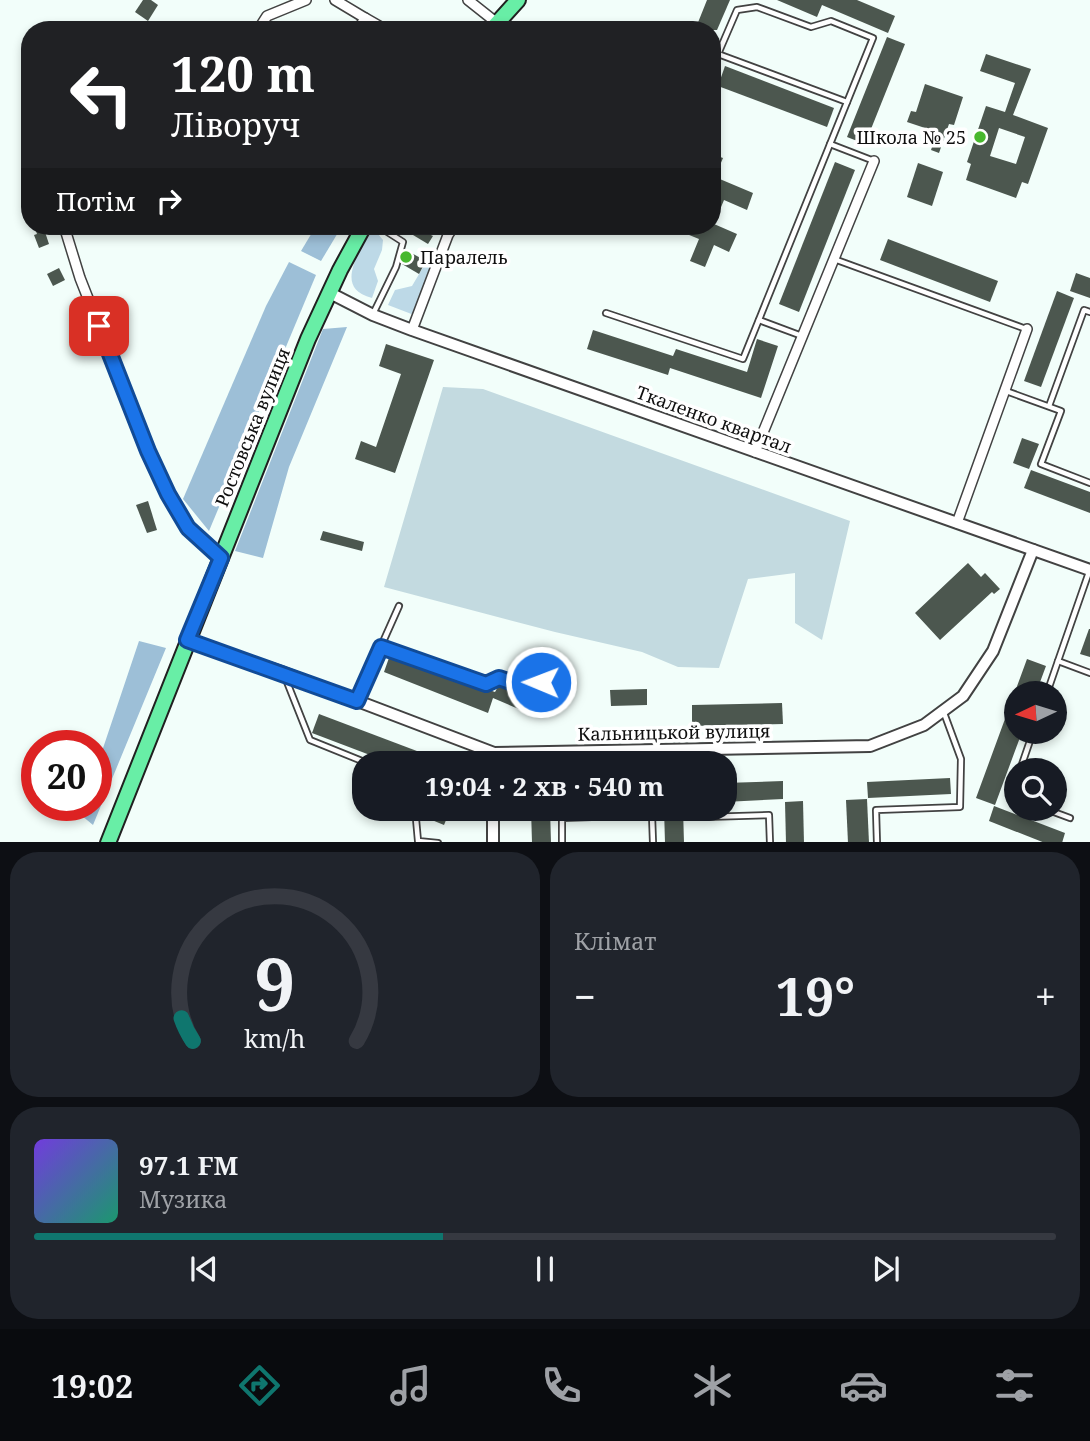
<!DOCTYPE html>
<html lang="uk">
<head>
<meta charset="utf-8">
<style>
	body { margin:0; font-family:"Noto Serif",serif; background:#20242c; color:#f1f3f6; height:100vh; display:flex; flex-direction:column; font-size:26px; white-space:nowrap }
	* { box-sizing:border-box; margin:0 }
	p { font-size:23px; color:#9ea1a6 }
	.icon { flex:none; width:38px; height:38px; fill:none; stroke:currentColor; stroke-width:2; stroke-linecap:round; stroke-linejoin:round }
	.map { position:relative; height:842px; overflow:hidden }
	.drawer { display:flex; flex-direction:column; gap:10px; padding:10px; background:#0d0f14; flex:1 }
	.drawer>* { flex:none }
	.top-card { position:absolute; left:21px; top:21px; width:700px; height:214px; border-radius:28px; box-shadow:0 4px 10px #0003; background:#202124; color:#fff; overflow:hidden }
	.needle { width:46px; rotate:266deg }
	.controls { position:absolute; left:1004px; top:681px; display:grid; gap:14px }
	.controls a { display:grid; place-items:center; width:63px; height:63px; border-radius:50%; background:#171b24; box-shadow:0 4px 10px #0003; font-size:35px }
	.speed { position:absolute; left:21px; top:730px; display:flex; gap:14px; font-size:35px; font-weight:700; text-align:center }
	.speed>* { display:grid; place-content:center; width:91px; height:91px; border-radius:50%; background:#171b24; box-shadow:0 4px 10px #0003; line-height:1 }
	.speed .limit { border:10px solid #d22; background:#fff; color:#111 }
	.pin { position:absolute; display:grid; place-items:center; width:60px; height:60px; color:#fff; margin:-30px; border-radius:14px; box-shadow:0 4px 10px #0006 }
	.me { position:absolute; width:77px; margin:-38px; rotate:271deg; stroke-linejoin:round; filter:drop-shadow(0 0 5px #0008) }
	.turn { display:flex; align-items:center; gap:24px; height:147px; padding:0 35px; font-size:32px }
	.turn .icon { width:91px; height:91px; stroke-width:2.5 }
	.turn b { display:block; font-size:49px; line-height:60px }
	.then { display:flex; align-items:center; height:66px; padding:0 35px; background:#0003; gap:14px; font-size:26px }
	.big { font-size:52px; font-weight:700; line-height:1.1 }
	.drawer .tile { flex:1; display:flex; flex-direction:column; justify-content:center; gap:10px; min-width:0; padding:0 24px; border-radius:28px; background:#20242c }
	.drawer .dial { align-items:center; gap:0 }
	.dial svg { height:182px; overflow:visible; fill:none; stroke:#363941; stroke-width:7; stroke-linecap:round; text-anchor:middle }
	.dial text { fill:#f1f3f6; stroke:none }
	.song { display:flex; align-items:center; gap:21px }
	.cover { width:84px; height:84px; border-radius:10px; background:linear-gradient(135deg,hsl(260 70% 55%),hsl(160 70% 35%)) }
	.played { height:7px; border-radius:4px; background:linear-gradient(90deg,#0f766e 40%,#363941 40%) }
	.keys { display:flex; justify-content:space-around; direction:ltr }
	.heat { display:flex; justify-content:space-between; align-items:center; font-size:38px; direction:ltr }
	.drawer .tiles { flex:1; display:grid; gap:10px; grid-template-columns:1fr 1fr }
	.tile:last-child { grid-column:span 2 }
	.trip { position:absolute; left:352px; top:751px; width:385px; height:70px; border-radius:28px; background:#171b24; box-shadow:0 4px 10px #0003; font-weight:700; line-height:70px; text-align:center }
	.dock { display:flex; height:112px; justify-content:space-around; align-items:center; background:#090b0e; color:#9ea1a6 }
	.dock .icon { width:49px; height:49px }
	.dock .selected { color:#0f766e }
	.dock b { font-size:32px; color:#f1f3f6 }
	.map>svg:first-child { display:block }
	.green { fill:#bdd9e7 }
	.forest { fill:#9dbfd7 }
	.cemetery { fill:#c3dae0 }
	.building { fill:#4c574f; fill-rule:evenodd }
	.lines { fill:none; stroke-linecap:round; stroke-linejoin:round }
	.service-casing { stroke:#424242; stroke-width:8 }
	.minor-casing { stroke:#424242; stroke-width:12 }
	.tertiary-casing { stroke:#424242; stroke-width:14 }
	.trunk-casing { stroke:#202020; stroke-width:18 }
	.service { stroke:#fff; stroke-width:4.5 }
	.minor { stroke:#fff; stroke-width:9 }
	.tertiary { stroke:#fff; stroke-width:10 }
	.trunk { stroke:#68eea6; stroke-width:14 }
	.route-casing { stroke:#114b97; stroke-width:18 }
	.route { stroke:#1a73e8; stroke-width:12 }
	.poi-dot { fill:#48b82e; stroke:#fff; stroke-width:2.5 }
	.labels { text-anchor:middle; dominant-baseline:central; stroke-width:7; stroke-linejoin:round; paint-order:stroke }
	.poi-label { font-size:18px; fill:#0f0f0f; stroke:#fff; text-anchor:end }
	.street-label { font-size:18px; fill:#0f0f0f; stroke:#fff }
</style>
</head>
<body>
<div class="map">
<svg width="1090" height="843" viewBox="0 0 1090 843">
	<rect width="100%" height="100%" fill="#f2fefa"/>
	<g class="green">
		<path d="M373,228L383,240L382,250L374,269L378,281L372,298C341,290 352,267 361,247C365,239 367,232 373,228Z"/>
		<polygon points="428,259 433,262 414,315 388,305 395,290 412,286"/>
	</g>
	<g class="forest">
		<polygon points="316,226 342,226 321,261 301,251"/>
		<polygon points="289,262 316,275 209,531 183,499 266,306"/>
		<polygon points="347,327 289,467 263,558 235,551 323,329"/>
		<polygon points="139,641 166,648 93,825 81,815 84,805 96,805 96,769"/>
	</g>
	<polygon class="cemetery" points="443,387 483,389 850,521 822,640 795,623 795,573 748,579 719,668 678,667 642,652 555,632 384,587"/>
	<g class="building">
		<polygon points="143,0 151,0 158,5 148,21 135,12"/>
		<polygon points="707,0 730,0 717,30 695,30"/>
		<polygon points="777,0 857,0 895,16 888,33 822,5 817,17"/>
		<polygon points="887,37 905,44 865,144 847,137"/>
		<path d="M986,54L1031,69L1013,115L1048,128L1028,184L1022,182L1016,198L966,180L971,164L967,162L986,106L1005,112L1015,83L980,71ZM999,128L1025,137L1016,164L990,156Z"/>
		<polygon points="725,66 834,108 827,127 718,86"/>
		<polygon points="925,84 963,97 954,125 949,124 939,153 931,150 937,132 907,122 911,111 916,112"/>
		<polygon points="712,154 723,158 715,177 753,193 747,210 724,200 714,224 737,234 729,252 714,245 705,267 690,261 699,239 667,226 712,226"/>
		<polygon points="835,162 855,170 799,312 779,304"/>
		<polygon points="918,163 943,172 932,206 907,197"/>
		<polygon points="34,226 43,226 49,244 39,248 34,235 37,234"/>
		<polygon points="411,226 433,236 428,244 408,232"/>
		<polygon points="888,239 998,281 990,302 880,260"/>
		<polygon points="406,250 426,261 419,274 402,264"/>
		<polygon points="59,268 65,280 53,286 47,274"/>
		<polygon points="1076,273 1090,278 1090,298 1070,291"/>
		<polygon points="1057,291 1074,298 1041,387 1024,381"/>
		<polygon points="593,330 673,356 676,349 747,372 757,339 778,346 761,398 670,368 668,375 587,349"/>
		<polygon points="386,344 434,360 395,473 355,459 361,441 376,447 401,374 379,366"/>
		<polygon points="1022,438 1039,444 1029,469 1013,463"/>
		<polygon points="1031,470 1090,492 1090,513 1024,488"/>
		<polygon points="148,501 157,530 147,533 136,505"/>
		<polygon points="323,531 364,542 362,551 320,540"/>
		<polygon points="968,563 981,577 985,573 1000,589 994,594 992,592 940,640 915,613"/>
		<polygon points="1089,629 1090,629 1090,657 1080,654"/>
		<polygon points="390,655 495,692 500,683 536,694 528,713 493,698 488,713 384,672"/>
		<polygon points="1027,659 1046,666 1036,693 1017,693 1017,732 1022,732 995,805 976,798"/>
		<polygon points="647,689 647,705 611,706 610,690"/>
		<polygon points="782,703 783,724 692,726 692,705"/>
		<polygon points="319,714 446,762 446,763 391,763 312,733"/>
		<polygon points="950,778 951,794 868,798 867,782"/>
		<polygon points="783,781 783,799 724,802 724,783"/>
		<polygon points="867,799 869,843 848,843 846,800"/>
		<polygon points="803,801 804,843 786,843 785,802"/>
		<polygon points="994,806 1065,833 1062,843 1045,843 989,821"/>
		<polygon points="430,808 451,808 444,825 427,818"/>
		<polygon points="531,808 550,808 551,843 532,843"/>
		<polygon points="664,808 683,808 684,843 665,843"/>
	</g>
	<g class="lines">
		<g class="service-casing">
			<g id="service">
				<polyline points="718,54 847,102"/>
				<polyline points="830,144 874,161"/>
				<polyline points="834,259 1026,329"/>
				<polyline points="606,313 743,359 873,38 831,21 811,27 757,7 737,10 712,68"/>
				<polyline points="373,314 396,267 403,242 378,226"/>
				<polyline points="759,320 802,336"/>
				<polyline points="1006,391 1061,411 1041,464 1090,483"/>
				<polyline points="1049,406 1084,310 1090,312"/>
				<polyline points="1089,572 1058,661 1090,673"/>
				<polyline points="381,647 486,684 499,678 530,689 541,682 566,690"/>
				<polyline points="285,677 310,740 367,763"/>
				<polyline points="1047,693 1058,661"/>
				<polyline points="357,700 399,606"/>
				<polyline points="1020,770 1033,732"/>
				<polyline points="1017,779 1011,797 1017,799"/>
				<polyline points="420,808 416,819 418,841 438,843"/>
				<polyline points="1043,808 1070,818"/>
				<polyline points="706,817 769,815 770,843"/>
				<polyline points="562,843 562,818 652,815 653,843"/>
				<polyline points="877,843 876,810 960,807 961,759 944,713"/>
			</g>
		</g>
		<g class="minor-casing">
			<g id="minor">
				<polyline points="335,0 365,18"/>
				<polyline points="468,0 497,23"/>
				<polyline points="258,30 267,16 306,0"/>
				<polyline points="358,30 365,18 386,30"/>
				<polyline points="64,226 80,278 148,451 188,528 221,558"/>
				<polyline points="412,330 448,235 454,226"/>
				<polyline points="755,452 874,161"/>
				<polyline points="957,523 1027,329"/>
			</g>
		</g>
		<g class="tertiary-casing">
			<g id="tertiary">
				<polyline points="330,293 373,315 412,330 1090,570"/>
				<polyline points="187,640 284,673 494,753 870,746 924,725 963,696 993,651 1033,550"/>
				<polyline points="493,843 493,808"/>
			</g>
		</g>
		<g class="trunk-casing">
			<g id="trunk">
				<polyline points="491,30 518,0"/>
				<polyline points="108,843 308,339 340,270 364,226"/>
			</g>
		</g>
		<use href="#service" class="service"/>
		<use href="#minor" class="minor"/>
		<use href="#tertiary" class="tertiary"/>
		<use href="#trunk" class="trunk"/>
	</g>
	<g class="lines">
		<g class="route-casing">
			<polyline id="route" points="99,326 148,451 168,494 188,528 221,558 187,640 357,701 381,647 486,684 499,678 530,689 541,682"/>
		</g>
		<use href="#route" class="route"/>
	</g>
	<g class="poi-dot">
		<circle cx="980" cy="137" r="7"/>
		<circle cx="406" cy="257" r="7"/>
	</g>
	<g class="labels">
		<g class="poi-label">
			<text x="966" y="137">Школа № 25</text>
			<text x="420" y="257" text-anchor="start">Паралель</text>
		</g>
		<g class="street-label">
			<text transform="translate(714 419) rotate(20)">Ткаленко квартал</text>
			<text transform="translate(252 427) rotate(-68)">Ростовська вулиця</text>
			<text transform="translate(674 732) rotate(-1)">Кальницькой вулиця</text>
		</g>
	</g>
</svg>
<div class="controls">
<a><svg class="needle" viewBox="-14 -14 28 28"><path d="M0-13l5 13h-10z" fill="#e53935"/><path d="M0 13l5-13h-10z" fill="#9ea1a6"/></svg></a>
<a><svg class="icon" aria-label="search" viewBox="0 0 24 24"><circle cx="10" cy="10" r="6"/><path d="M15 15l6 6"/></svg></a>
</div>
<div class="speed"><div class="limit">20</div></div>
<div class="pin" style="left:99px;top:326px;background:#d93025"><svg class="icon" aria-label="arrive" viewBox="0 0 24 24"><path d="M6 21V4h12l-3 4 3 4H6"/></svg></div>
<svg class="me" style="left:541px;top:682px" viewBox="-20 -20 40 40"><circle r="17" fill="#1a73e8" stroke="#fff" stroke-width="3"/><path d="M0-11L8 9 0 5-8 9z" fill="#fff"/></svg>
<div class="trip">19:04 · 2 хв · 540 m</div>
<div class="top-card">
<div class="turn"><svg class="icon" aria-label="left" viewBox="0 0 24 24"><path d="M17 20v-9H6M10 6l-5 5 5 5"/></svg><div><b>120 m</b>Ліворуч</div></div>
<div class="then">Потім<svg class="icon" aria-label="right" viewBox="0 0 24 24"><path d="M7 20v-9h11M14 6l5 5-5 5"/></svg></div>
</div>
</div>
<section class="drawer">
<div class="tiles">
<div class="tile dial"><svg viewBox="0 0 100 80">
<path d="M14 69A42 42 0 1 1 86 69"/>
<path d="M14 69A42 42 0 0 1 9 59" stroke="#0f766e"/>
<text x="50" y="56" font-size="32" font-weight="700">9</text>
<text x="50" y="72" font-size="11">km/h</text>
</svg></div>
<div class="tile"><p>Клімат</p>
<div class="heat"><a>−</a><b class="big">19°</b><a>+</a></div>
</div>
<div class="tile">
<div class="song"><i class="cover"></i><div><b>97.1 FM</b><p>Музика</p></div></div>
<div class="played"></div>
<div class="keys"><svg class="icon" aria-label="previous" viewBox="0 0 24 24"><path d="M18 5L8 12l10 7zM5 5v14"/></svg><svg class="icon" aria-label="pause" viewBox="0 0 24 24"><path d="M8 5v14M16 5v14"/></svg><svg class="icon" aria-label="next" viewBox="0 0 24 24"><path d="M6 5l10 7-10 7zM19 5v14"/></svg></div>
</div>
</div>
</section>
<nav class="dock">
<b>19:02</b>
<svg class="icon selected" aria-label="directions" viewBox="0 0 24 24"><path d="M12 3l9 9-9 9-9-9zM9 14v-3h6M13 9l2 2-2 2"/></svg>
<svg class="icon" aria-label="music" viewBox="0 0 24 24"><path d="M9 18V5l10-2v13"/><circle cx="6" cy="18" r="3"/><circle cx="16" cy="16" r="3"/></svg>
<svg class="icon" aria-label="phone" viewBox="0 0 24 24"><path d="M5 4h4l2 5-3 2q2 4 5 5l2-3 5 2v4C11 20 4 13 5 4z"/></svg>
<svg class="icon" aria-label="climate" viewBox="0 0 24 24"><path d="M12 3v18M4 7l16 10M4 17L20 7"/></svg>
<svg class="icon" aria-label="car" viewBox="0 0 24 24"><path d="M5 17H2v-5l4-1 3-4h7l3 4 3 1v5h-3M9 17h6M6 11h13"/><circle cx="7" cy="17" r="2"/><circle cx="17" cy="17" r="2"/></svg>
<svg class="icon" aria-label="filters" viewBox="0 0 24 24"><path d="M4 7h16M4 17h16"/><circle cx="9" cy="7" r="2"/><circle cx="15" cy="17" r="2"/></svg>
</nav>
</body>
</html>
